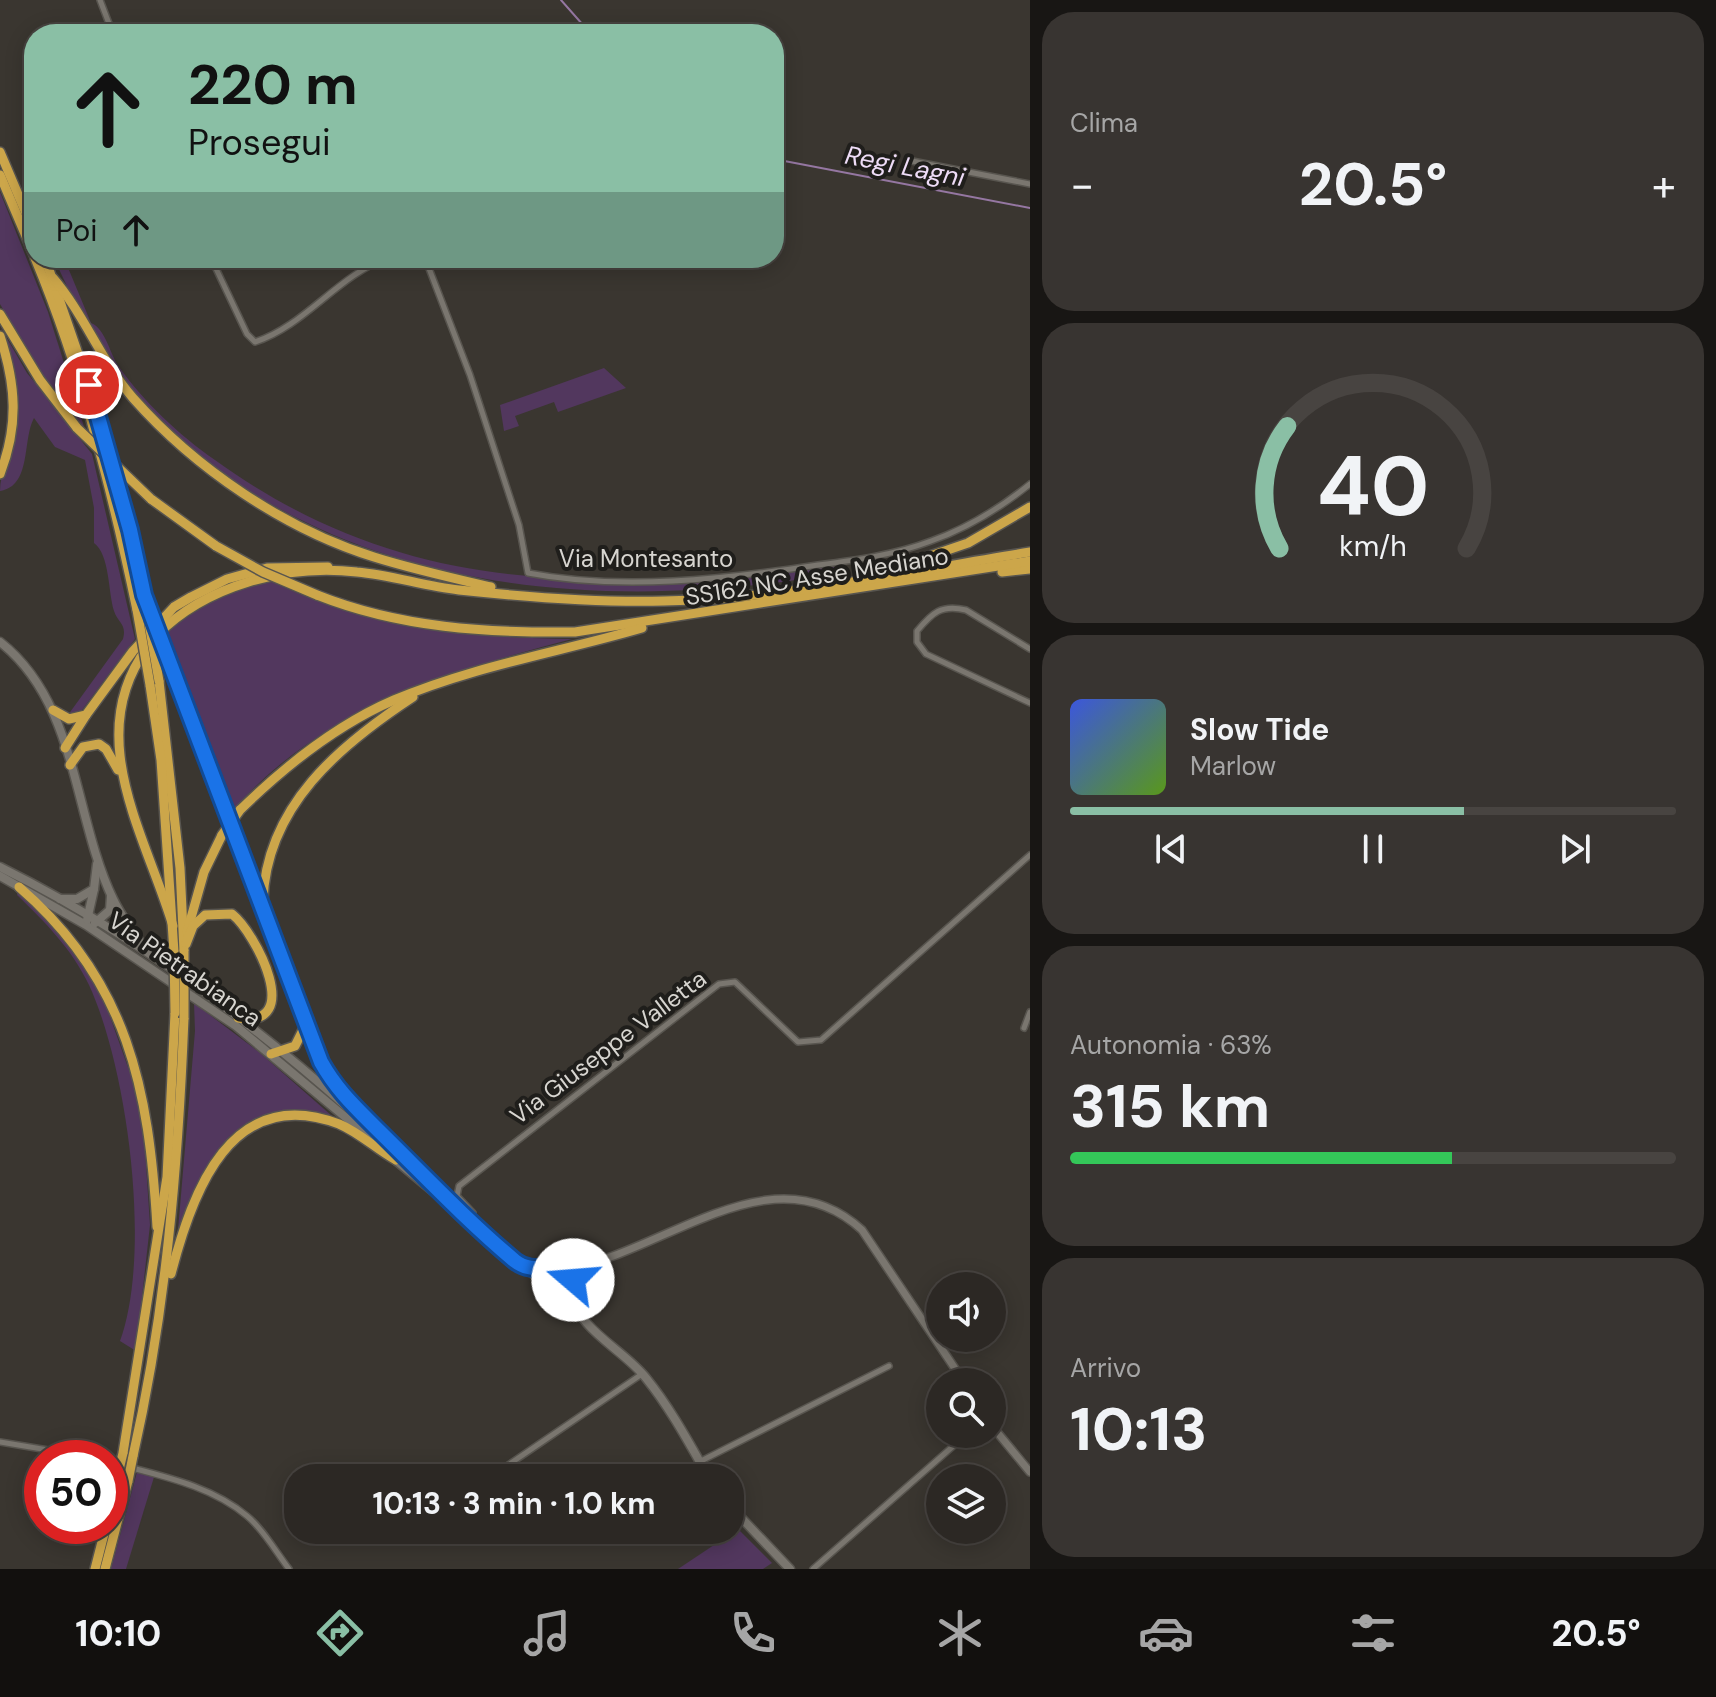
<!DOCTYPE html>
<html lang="it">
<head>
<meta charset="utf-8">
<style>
	body { margin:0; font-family:"DM Sans",sans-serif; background:#383431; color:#f1f3f6; height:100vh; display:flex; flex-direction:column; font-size:30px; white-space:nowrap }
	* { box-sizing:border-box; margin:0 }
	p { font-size:26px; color:#a6a6a6 }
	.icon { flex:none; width:44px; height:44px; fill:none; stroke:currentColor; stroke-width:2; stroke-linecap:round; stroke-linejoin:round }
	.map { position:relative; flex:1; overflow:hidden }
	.sheet { display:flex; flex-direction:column; gap:12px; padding:12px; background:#181614; width:686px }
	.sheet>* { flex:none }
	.hud { position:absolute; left:24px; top:24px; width:760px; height:244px; border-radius:32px; box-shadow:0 4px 20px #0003,0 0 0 2px #484441; background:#8abfa5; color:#111; overflow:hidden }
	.buttons { position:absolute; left:926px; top:1272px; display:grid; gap:16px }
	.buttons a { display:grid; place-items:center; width:80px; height:80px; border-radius:50%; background:#2c2824; box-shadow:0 4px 20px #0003,0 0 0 2px #484441; font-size:40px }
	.speed { position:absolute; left:24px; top:1440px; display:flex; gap:16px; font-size:40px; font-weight:700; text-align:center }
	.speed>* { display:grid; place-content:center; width:104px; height:104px; border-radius:50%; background:#2c2824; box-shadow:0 4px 20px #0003,0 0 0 2px #484441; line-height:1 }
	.speed .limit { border:12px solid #d22; background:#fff; color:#111 }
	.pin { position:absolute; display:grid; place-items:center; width:68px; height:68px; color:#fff; margin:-34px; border:4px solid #fff; border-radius:50%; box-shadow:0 2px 8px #0007 }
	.me { position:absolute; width:88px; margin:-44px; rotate:288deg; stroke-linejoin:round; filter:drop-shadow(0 0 6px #0008) }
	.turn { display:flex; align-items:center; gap:28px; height:168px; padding:0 32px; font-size:36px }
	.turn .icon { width:104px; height:104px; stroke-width:2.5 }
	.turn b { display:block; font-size:56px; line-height:68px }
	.then { display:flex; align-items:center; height:76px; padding:0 32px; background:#0003; gap:16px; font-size:30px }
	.big { font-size:60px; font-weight:700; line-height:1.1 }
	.sheet .widget { flex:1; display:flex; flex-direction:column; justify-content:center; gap:12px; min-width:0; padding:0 28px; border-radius:32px; background:#383431 }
	.sheet .dial { align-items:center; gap:0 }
	.dial svg { height:208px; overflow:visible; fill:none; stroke:#484441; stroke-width:7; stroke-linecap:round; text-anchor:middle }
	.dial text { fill:#f1f3f6; stroke:none }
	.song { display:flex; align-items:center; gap:24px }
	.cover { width:96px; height:96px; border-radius:12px; background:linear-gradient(135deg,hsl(230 70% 55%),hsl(90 70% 35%)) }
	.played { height:8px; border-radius:4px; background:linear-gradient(90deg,#8abfa5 65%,#484441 65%) }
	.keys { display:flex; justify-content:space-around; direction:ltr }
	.heat { display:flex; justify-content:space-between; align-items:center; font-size:44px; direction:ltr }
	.charge { height:12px; border-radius:6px; background:linear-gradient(90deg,#34c759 63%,#484441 0) }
	.trip { position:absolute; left:284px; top:1464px; width:460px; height:80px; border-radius:32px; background:#2c2824; box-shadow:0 4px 20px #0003,0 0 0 2px #484441; font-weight:700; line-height:80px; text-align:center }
	.tab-bar { display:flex; height:128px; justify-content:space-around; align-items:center; background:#12100e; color:#a6a6a6 }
	.tab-bar .icon { width:56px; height:56px }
	.tab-bar .on { color:#8abfa5 }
	.tab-bar b { font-size:36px; color:#f1f3f6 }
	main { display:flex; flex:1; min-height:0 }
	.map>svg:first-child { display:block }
	.green { fill:#52375e }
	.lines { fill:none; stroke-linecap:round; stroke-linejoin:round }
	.stream { stroke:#9577a2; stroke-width:2 }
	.minor-casing { stroke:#58554f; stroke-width:8 }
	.tertiary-casing { stroke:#58554f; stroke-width:10 }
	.secondary-casing { stroke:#58554f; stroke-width:11 }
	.trunk-casing { stroke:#58554f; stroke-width:12 }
	.minor { stroke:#7a766f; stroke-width:5 }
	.tertiary { stroke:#7a766f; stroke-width:7 }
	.secondary { stroke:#7a766f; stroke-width:8 }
	.trunk { stroke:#cca64a; stroke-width:9 }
	.trunk-bridge-casing { stroke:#58554f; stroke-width:12; stroke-linecap:butt }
	.trunk-bridge { stroke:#cca64a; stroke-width:9 }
	.route-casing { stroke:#114b97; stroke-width:20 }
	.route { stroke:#1a73e8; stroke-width:14 }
	.labels { text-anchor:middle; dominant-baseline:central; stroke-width:8; stroke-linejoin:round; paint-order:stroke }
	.street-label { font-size:24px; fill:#d7d5d0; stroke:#1f1e1b }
	.water-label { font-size:26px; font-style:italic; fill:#eedcf7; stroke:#1f1e1b }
</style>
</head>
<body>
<main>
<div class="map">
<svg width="1030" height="1569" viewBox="0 0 1030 1569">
	<rect width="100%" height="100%" fill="#3a3630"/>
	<g class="green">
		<polygon points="0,192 48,312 85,430 45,381 0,304"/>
		<path d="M54,258H64L91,323C106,329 110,355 119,367C144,402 179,435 215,460C412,602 601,588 831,565L840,573C625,611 381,598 204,459C174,436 144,410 122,379C94,341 73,301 54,258Z"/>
		<path d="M1,328L27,373L92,454L135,639L79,714L68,715L123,639C127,624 118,623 114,611C108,592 110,555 94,543V508L85,460L55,447L34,418C22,440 32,486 0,491C0,471 11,456 15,437C23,398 11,364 1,328Z"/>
		<polygon points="604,368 626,388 558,412 554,402 515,416 519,426 504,431 500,405"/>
		<path d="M268,580C369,627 462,638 572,639C446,672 317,710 230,814L164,632L221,595Z"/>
		<path d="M18,892L66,938L103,997L135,1087L144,1133L150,1225L136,1351L120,1341C152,1253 128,1070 89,985C72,949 45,922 17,895Z"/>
		<path d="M194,1003L259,1052L332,1116C237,1091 207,1156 178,1230L195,1031Z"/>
		<polygon points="137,1472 154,1477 126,1569 111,1569"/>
		<polygon points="738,1529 772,1563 763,1569 678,1569"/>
	</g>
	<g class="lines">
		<g class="stream">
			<polyline points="561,0 591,34"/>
			<polyline points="774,159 1030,208"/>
		</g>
		<g class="minor-casing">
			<g id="minor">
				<polyline points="100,0 113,34"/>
				<polyline points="912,161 1030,184"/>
				<path d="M211,258L247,334L255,342C305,326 339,274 388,258"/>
				<path d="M425,258L470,375L519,525L528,573C621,591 725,579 818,565C856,560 894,555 931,541C968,528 999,509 1030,484"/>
				<path d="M1030,649L966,610C941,604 932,613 917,631V642L926,654L1030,703"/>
				<polyline points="1024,1028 1030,1012"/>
				<polyline points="469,1221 473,1213 457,1196 459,1186 719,984 735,982 798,1042 821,1040 1030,855"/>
				<polyline points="0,1442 96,1458"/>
				<polyline points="701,1461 889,1366"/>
				<path d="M110,1462C156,1475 209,1484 247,1516C263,1529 276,1552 289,1569"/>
				<polyline points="489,1478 642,1374"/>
				<polyline points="813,1569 967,1434"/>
			</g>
		</g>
		<g class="tertiary-casing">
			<g id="tertiary">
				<path d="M565,1269C662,1255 772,1147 862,1230L964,1382"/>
				<polyline points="573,1280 581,1266"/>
				<polyline points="992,1426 1030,1472"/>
			</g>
		</g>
		<g class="secondary-casing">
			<g id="secondary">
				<path d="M0,642C78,703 73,816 113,899C122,918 134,934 147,951"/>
				<path d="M0,867C125,929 243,1015 347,1107"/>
				<polyline points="0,876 86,925 236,1026 374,1141"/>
				<polyline points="60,899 77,899 94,889 97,864"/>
				<polyline points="87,920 94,889"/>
				<polyline points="95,923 110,910 111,896"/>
				<polyline points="396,1151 429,1183"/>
				<polyline points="393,1158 544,1283"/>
				<circle cx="558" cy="1281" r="14"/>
				<path d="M570,1290C577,1330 622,1348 646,1378C671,1409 689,1443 709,1478"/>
				<polyline points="557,1295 575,1316"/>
				<polyline points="730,1506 790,1569"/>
			</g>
		</g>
		<g class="trunk-casing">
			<g id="trunk">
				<polyline points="0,152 34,232"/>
				<polyline points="0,175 34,255"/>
				<path d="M35,258C82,371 112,491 137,610"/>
				<polyline points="45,258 97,409 144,595"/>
				<path d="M53,278C84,314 101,361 133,398C195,468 284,529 374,557C412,569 452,578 491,587"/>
				<polyline points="0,314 40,380 77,428"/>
				<path d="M0,336C16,385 19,425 0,474"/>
				<polyline points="151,499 216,546"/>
				<polyline points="892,569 968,543 1030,507"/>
				<polyline points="1002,572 1030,569"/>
				<path d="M317,595C400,628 487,633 575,632L1030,561"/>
				<path d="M156,636C206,585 286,564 357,572C391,575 424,586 459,590C526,597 596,603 664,601C786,599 910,571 1030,552"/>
				<path d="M147,648C82,736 146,836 173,926"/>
				<polyline points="170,666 321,1062 342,1097 400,1155"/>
				<polyline points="159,681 180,868 184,951"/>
				<polyline points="150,685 161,760 174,952"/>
				<polyline points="53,710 69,719 86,715 133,651 174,607 191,597 227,579 267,568 328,567"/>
				<polyline points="65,748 86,715"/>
				<polyline points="70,765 83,747 99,744 106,749 118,770"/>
				<path d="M240,810C285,766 336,725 394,700C474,666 560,652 642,628"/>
				<path d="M19,887C128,981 149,1089 157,1227"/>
				<path d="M263,901C266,806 340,745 413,697"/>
				<polyline points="187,932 204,872 222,835"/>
				<path d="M186,944L193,926L205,915L232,914C256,933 305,1029 238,1018"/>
				<polyline points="271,1054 295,1046 305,1026"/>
				<path d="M171,1274C192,1192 231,1083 339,1124C360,1133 376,1149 396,1160"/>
				<polyline points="123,1453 167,1177 175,1013"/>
				<path d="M133,1456C166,1311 178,1166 184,1018"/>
				<polyline points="110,1508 117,1478"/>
				<polyline points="95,1569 106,1526"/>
				<polyline points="105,1569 128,1481"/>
			</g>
		</g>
		<use href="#minor" class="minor"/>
		<use href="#tertiary" class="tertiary"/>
		<use href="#secondary" class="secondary"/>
		<use href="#trunk" class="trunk"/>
		<g class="trunk-bridge-casing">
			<g id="trunk-bridge">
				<polyline points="77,428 151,499"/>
				<polyline points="216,546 263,572 317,595"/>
				<polyline points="144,595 159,681"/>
				<polyline points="137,610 150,685"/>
				<polyline points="152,612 170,666"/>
				<polyline points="222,835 240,810"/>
				<polyline points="184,951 184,1018"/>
				<polyline points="174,952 175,1013"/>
				<polyline points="117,1478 123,1453"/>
				<polyline points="128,1481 133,1456"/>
			</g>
		</g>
		<use href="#trunk-bridge" class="trunk-bridge"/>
	</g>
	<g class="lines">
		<g class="route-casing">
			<path id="route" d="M89,385L130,530L144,595L321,1062C336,1089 354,1106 376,1128C422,1173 465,1219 515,1261C536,1278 565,1256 573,1280"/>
		</g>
		<use href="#route" class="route"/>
	</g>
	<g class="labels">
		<g class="street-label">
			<text x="646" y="558">Via Montesanto</text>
			<text transform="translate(817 576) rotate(-9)">SS162 NC Asse Mediano</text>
			<text transform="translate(185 969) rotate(35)">Via Pietrabianca</text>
			<text transform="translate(608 1047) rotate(-37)">Via Giuseppe Valletta</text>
		</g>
		<g class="water-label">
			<text transform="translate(905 166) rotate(11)">Regi Lagni</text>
		</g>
	</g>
</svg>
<div class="buttons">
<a><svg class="icon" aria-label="sound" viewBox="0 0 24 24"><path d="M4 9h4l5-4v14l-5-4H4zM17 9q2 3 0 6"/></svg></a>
<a><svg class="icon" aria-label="search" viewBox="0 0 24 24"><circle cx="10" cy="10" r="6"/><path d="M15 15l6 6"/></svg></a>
<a><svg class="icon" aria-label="layers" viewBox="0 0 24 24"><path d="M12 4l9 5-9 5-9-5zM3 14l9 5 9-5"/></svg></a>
</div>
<div class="speed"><div class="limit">50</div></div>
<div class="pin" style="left:89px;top:385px;background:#d93025"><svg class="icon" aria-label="arrive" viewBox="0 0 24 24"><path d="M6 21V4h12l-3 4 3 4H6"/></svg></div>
<svg class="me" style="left:573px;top:1280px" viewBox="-20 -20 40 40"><circle r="19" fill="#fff"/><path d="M0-13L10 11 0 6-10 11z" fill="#1a73e8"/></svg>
<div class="trip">10:13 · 3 min · 1.0 km</div>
<div class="hud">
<div class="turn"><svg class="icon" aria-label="ahead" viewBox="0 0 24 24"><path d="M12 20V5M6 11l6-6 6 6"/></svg><div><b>220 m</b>Prosegui</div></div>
<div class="then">Poi<svg class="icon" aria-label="ahead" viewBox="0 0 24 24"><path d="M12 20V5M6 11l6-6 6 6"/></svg></div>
</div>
</div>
<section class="sheet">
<div class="widget"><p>Clima</p>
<div class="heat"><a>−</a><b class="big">20.5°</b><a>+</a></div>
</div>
<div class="widget dial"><svg viewBox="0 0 100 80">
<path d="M14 69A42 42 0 1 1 86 69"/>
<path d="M14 69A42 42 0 0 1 17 22" stroke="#8abfa5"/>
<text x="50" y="56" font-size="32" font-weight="700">40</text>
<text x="50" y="72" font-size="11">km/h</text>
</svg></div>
<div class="widget">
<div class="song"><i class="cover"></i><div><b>Slow Tide</b><p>Marlow</p></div></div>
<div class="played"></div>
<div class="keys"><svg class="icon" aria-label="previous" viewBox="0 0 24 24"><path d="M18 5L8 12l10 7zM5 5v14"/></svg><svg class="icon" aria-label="pause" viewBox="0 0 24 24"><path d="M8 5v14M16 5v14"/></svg><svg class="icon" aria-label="next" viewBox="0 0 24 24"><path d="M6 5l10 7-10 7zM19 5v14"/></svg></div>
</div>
<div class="widget"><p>Autonomia · 63%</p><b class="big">315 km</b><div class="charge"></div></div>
<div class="widget"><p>Arrivo</p><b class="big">10:13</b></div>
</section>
</main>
<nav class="tab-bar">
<b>10:10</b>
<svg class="icon on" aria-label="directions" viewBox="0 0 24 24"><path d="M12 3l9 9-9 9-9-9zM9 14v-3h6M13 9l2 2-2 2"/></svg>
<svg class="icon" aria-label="music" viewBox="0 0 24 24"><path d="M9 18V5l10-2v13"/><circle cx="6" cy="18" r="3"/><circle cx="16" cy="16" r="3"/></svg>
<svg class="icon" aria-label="phone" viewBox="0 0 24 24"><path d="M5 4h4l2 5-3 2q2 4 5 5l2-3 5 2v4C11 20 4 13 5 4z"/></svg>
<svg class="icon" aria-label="climate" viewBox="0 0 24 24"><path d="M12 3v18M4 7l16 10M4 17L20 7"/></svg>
<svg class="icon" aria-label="car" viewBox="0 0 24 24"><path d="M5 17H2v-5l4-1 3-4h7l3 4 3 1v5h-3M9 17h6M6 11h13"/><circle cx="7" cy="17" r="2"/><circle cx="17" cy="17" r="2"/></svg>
<svg class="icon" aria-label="filters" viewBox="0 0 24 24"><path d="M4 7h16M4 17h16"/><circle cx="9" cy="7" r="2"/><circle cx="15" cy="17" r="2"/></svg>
<b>20.5°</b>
</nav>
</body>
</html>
